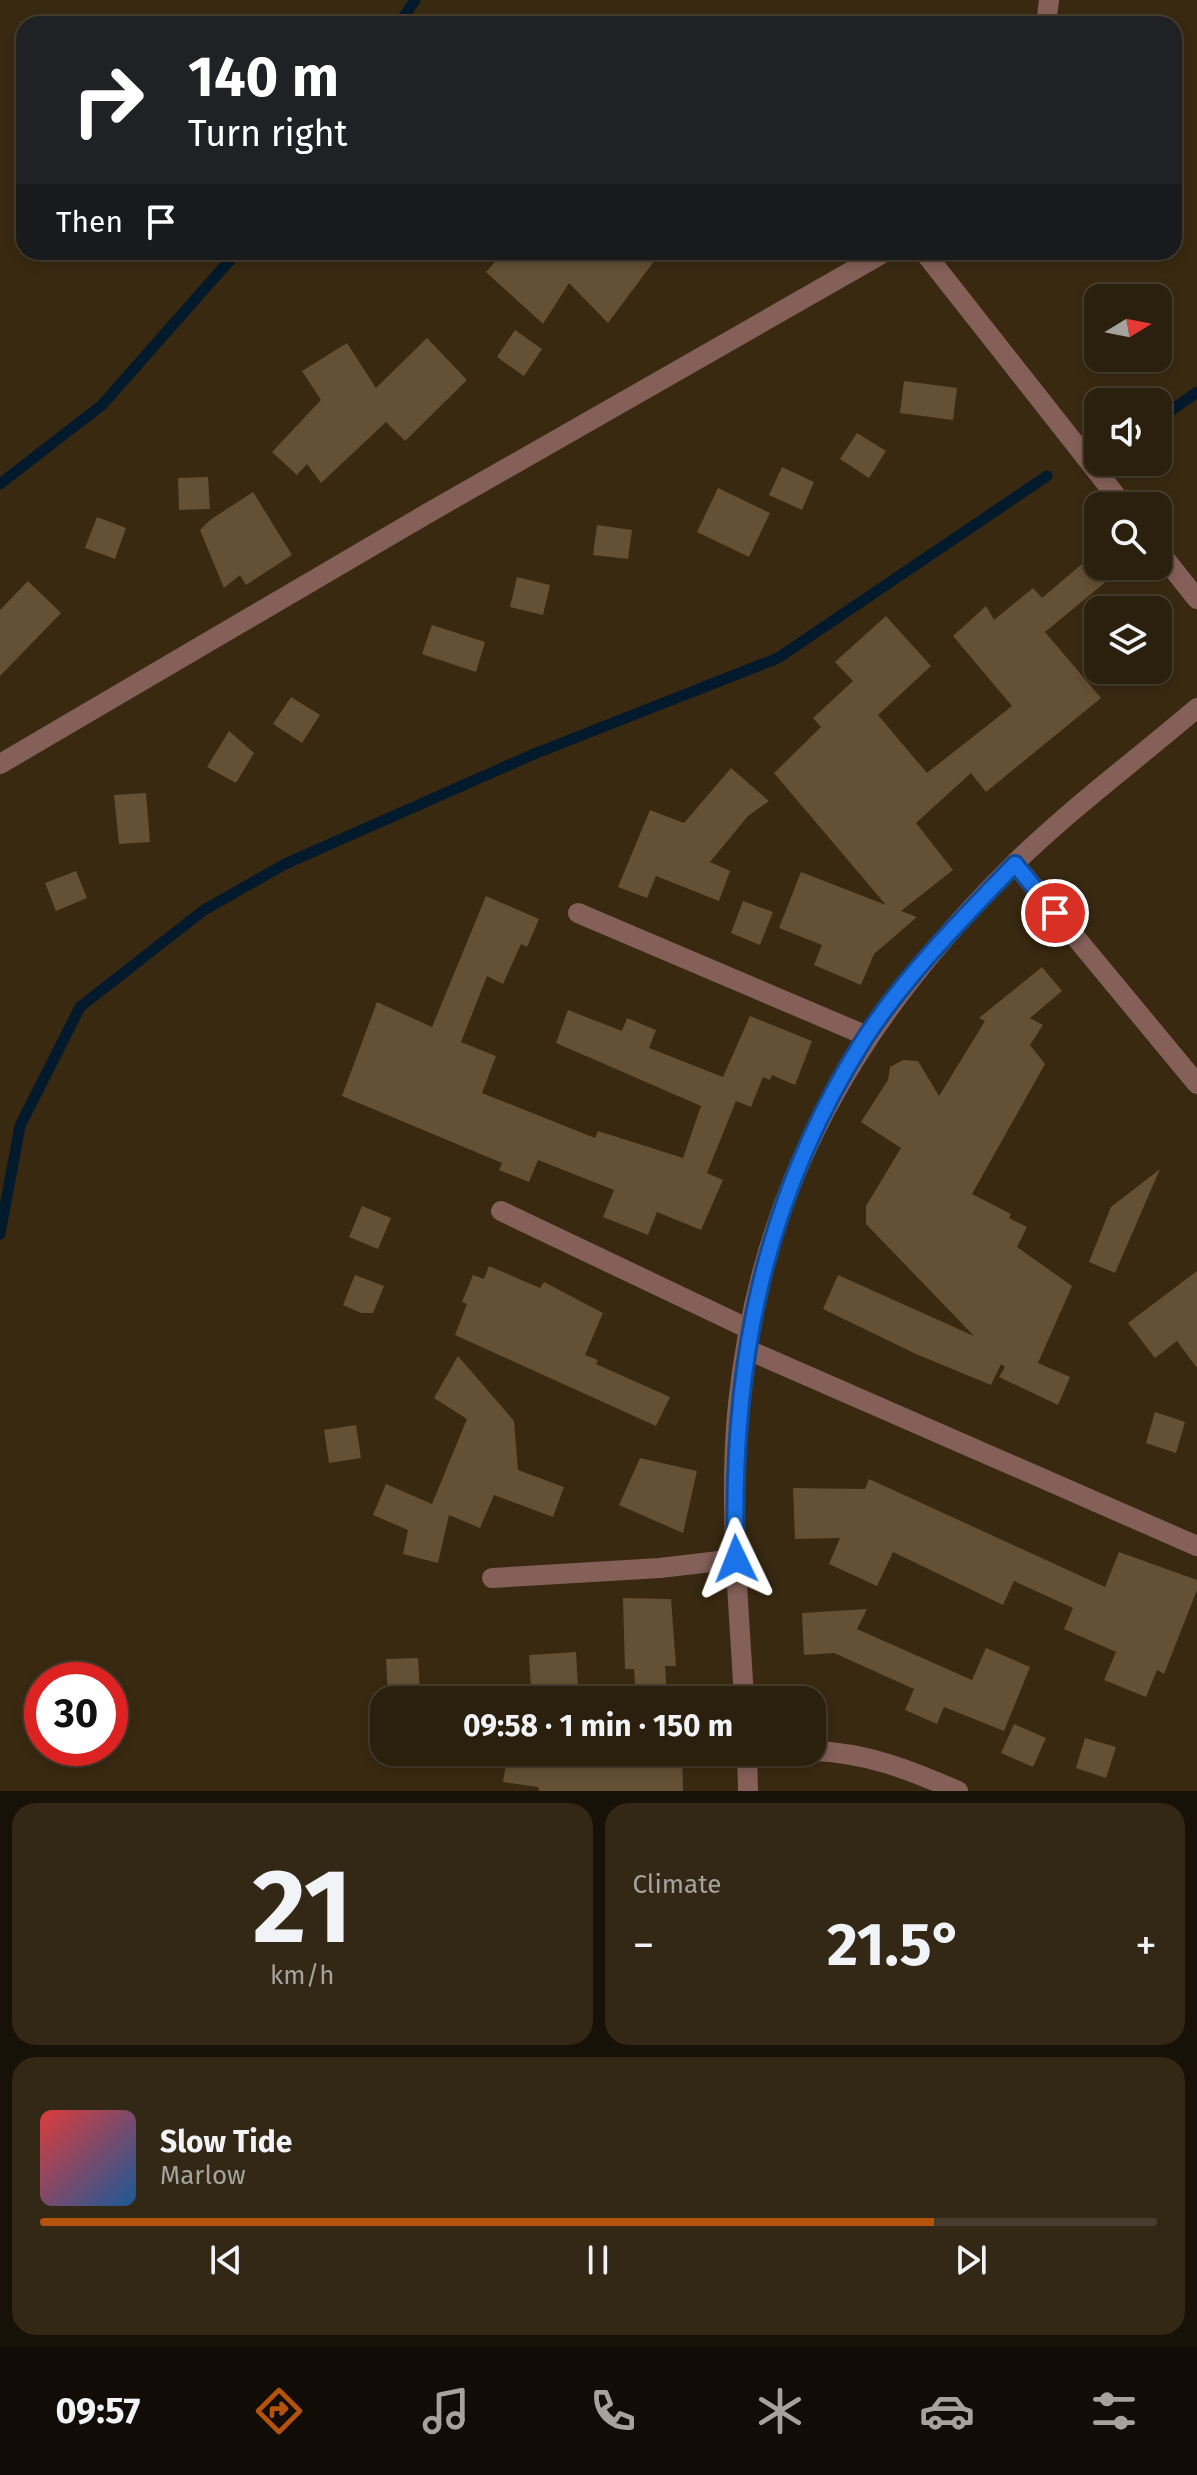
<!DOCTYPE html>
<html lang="en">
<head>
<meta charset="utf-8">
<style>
	body { margin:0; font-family:"Fira Sans",sans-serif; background:#332716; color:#f1f3f6; height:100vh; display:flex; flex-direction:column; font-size:30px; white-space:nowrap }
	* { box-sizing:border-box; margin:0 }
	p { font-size:26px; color:#a6a29d }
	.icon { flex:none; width:44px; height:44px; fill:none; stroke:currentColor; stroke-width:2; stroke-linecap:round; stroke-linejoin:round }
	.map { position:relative; height:1791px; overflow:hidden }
	.panel { display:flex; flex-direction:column; gap:12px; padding:12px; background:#181107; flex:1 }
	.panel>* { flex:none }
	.guide { position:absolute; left:16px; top:16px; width:1166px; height:244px; border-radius:24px; box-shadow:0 4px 12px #0003,0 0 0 2px #473d2e; background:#202124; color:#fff; overflow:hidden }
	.needle { width:52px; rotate:80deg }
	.controls { position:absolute; left:1084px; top:284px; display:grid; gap:16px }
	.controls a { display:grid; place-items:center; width:88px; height:88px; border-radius:16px; background:#2b1f0d; box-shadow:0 4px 12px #0003,0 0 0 2px #473d2e; font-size:40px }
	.speed { position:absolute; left:24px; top:1662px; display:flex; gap:16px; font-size:40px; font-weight:700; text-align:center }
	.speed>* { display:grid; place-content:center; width:104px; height:104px; border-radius:50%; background:#2b1f0d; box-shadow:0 4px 12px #0003,0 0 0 2px #473d2e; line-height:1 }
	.speed .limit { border:12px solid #d22; background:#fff; color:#111 }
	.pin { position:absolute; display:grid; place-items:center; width:68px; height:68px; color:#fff; margin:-34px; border:4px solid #fff; border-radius:50%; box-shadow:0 2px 8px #0007 }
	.me { position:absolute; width:88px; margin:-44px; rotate:358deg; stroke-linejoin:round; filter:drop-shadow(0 0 6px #0008) }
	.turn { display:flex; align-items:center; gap:28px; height:168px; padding:0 40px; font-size:36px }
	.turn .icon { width:104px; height:104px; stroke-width:2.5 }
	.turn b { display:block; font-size:56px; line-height:68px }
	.then { display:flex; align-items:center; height:76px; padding:0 40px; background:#0003; gap:16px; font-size:30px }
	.big { font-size:60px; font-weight:700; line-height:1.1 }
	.panel .card { flex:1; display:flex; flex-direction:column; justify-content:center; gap:12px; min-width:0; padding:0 28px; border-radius:24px; background:#332716 }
	.panel .dial { align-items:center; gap:0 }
	.dial b { font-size:104px; line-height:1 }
	.song { display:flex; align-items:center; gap:24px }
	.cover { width:96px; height:96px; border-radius:12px; background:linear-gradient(135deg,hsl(0 70% 55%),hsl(210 70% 35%)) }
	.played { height:8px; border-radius:4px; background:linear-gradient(90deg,#b45309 80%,#473d2e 80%) }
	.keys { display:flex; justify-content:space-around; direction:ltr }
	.heat { display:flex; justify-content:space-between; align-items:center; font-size:44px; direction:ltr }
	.panel .tiles { flex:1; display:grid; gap:12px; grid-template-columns:1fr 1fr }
	.card:last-child { grid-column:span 2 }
	.trip { position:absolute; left:370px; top:1686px; width:456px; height:80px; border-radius:24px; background:#2b1f0d; box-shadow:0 4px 12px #0003,0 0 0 2px #473d2e; font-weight:700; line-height:80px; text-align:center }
	.tabs { display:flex; height:128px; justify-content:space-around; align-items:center; background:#110c05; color:#a6a29d }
	.tabs .icon { width:56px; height:56px }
	.tabs .on { color:#b45309 }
	.tabs b { font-size:36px; color:#f1f3f6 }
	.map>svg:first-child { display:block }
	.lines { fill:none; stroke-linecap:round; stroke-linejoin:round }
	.stream { stroke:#03192c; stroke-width:11 }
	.building { fill:#635035 }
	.minor { stroke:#846059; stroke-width:20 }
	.route-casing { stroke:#114b97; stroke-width:20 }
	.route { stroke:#1a73e8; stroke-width:14 }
</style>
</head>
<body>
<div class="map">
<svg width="1197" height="1791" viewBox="0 0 1197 1791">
	<rect width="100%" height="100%" fill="#392911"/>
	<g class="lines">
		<g class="stream">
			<polyline points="399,24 415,0"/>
			<polyline points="1158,420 1197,392"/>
			<polyline points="0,484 102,405 237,252"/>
			<polyline points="0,1234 20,1126 80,1007 204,910 285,864 534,754 778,658 1047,476"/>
		</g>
	</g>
	<g class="building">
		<polygon points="504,252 661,252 608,323 569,283 543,324 486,272"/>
		<polygon points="515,330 542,349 524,376 497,357"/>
		<polygon points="427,338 467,380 405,441 386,422 321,483 307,464 297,475 272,452 321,400 302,371 347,343 376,388"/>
		<polygon points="904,381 957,388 953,420 900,413"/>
		<polygon points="857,433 886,451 869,478 840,459"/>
		<polygon points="782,467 814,482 802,510 769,495"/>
		<polygon points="208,477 210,509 179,510 178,478"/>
		<polygon points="718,488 770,513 749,557 697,532"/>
		<polygon points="253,492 292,555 246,585 240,575 224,588 200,530 210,520"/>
		<polygon points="97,517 126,528 115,559 85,548"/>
		<polygon points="597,525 632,530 628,559 593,555"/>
		<polygon points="1089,558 1108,580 1045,632 1101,698 986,792 971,773 916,823 953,870 901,911 917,917 874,954 861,985 814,965 822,945 779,928 801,872 886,905 774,773 821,727 813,718 853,681 835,662 886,616 931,666 878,715 927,773 1012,706 953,636 986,606 994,620 1033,588 1042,598"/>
		<polygon points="517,577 550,585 543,615 510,607"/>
		<polygon points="28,581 61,613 0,676 0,610"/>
		<polygon points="432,625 485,642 476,672 422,654"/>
		<polygon points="291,697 320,715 302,743 273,724"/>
		<polygon points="229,731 254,753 236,783 207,767"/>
		<polygon points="731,768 769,801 748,816 710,862 730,871 719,901 656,876 647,898 618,887 650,810 684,823"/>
		<polygon points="146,793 150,842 119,844 114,795"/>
		<polygon points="76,871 87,898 56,911 45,883"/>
		<polygon points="486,896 539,919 527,947 521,944 503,984 487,976 461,1042 496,1056 482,1093 595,1138 598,1131 683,1158 701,1106 556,1043 568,1010 622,1031 627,1018 656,1030 649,1048 723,1077 750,1016 812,1041 795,1085 772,1075 770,1080 763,1077 751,1107 736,1101 707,1173 723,1180 701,1230 657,1212 648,1235 603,1217 614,1190 538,1160 529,1182 499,1170 502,1163 342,1096 377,1002 432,1027"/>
		<polygon points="743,901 773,912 760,945 731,933"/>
		<polygon points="1042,967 1062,991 1030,1018 1043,1025 1030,1045 1045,1064 972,1194 1011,1214 1009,1218 1027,1227 1017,1247 1072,1286 1038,1363 1070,1377 1058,1405 999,1377 1005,1367 1001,1364 991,1385 916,1354 823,1309 838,1275 974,1336 866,1224 866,1206 901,1148 861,1122 888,1080 890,1067 903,1060 918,1061 939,1096 985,1021 979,1018"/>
		<polygon points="1160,1169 1115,1273 1089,1262 1111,1207"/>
		<polygon points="362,1206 391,1218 378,1249 349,1237"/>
		<polygon points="489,1266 540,1288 544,1282 603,1313 585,1355 598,1360 596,1364 670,1397 656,1426 455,1335 467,1304 462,1302 473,1275 484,1279"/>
		<polygon points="1197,1271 1197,1368 1177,1341 1155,1358 1128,1323"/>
		<polygon points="355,1275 384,1286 373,1313 361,1313 343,1305"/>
		<polygon points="458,1356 514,1421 518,1470 564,1487 553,1517 494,1495 480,1528 449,1515 438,1563 403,1554 408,1530 373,1515 386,1484 432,1504 467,1419 434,1398"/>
		<polygon points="1155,1412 1185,1422 1176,1453 1146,1443"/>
		<polygon points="356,1425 361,1458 329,1463 324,1430"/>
		<polygon points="640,1458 697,1471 683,1533 619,1505"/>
		<polygon points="869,1479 1105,1587 1119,1552 1197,1580 1197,1590 1164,1674 1157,1670 1146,1697 1104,1680 1116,1652 1064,1629 1073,1608 1014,1581 1003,1605 893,1552 877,1586 829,1564 840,1538 795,1539 793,1488 865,1489"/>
		<polygon points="623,1598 671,1599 676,1666 665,1666 667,1697 636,1699 634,1669 625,1669"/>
		<polygon points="867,1609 857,1629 972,1680 986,1648 1030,1667 1004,1731 944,1707 937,1724 905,1710 914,1689 834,1653 804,1655 802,1613"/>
		<polygon points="576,1652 578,1685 531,1689 529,1655"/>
		<polygon points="418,1658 420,1693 388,1695 386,1659"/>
		<polygon points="1014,1724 1046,1738 1033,1767 1001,1753"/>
		<polygon points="1085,1738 1116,1747 1106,1778 1076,1768"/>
		<polygon points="508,1752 682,1752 683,1791 539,1791 538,1787 503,1782"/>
	</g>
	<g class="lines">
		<g class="minor">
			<polyline points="1046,24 1049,0"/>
			<polyline points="924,252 1124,506"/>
			<polyline points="1158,550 1197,599"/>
			<polyline points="0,764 423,516 885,252"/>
			<polyline points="1015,864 1197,1084"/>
			<polyline points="578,913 867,1036"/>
			<polyline points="501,1211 749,1329"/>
			<polyline points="746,1349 1197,1546"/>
			<polyline points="492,1578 660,1568 736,1559"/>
			<path d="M744,1700C739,1602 728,1502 738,1404C761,1183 858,1019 1013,865C1070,809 1136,760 1197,708"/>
			<path d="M812,1751C865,1752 910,1770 958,1791"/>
			<polyline points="747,1752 748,1791"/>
		</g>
	</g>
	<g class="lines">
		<g class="route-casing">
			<path id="route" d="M736,1559C730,1370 762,1200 865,1038C907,974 962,919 1015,864L1055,913"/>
		</g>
		<use href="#route" class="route"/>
	</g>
</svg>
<div class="controls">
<a><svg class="needle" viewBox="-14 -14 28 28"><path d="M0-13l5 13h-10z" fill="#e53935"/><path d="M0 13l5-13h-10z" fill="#a6a29d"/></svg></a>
<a><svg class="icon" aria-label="sound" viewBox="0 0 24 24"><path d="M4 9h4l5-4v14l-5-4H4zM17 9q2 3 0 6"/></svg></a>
<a><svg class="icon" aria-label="search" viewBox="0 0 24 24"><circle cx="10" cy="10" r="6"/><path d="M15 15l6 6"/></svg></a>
<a><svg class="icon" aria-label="layers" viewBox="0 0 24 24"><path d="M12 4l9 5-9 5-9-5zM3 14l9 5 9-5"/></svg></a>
</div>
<div class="speed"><div class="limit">30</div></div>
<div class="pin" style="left:1055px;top:913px;background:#d93025"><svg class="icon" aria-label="arrive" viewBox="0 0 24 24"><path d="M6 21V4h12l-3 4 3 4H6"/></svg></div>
<svg class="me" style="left:736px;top:1559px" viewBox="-20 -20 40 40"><path d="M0-17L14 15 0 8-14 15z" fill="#1a73e8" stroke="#fff" stroke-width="4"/></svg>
<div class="trip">09:58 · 1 min · 150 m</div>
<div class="guide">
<div class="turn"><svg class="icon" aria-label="right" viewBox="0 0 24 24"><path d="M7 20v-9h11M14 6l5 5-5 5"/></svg><div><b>140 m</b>Turn right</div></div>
<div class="then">Then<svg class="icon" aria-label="arrive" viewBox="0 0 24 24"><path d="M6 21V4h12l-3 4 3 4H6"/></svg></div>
</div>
</div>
<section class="panel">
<div class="tiles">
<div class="card dial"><b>21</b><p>km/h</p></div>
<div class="card"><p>Climate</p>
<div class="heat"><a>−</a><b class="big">21.5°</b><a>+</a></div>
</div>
<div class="card">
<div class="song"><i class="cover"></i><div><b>Slow Tide</b><p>Marlow</p></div></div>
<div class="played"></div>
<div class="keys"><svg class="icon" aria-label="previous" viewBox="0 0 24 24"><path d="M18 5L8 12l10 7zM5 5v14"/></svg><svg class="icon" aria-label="pause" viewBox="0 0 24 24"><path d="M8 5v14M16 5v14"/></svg><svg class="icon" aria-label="next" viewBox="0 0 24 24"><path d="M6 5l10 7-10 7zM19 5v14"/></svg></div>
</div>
</div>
</section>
<nav class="tabs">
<b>09:57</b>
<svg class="icon on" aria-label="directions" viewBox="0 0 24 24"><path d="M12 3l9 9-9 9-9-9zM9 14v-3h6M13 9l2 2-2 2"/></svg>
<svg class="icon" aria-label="music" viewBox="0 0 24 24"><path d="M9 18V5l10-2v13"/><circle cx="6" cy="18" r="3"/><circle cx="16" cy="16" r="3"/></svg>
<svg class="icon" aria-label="phone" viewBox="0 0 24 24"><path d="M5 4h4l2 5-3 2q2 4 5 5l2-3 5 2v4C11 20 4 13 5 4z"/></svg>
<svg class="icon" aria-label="climate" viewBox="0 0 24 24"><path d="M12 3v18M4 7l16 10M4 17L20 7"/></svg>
<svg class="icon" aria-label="car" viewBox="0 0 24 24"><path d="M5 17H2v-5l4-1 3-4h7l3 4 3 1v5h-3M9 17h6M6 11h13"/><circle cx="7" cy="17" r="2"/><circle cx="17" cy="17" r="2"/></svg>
<svg class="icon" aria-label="filters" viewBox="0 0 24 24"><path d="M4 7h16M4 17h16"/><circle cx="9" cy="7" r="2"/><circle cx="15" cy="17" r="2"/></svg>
</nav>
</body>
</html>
